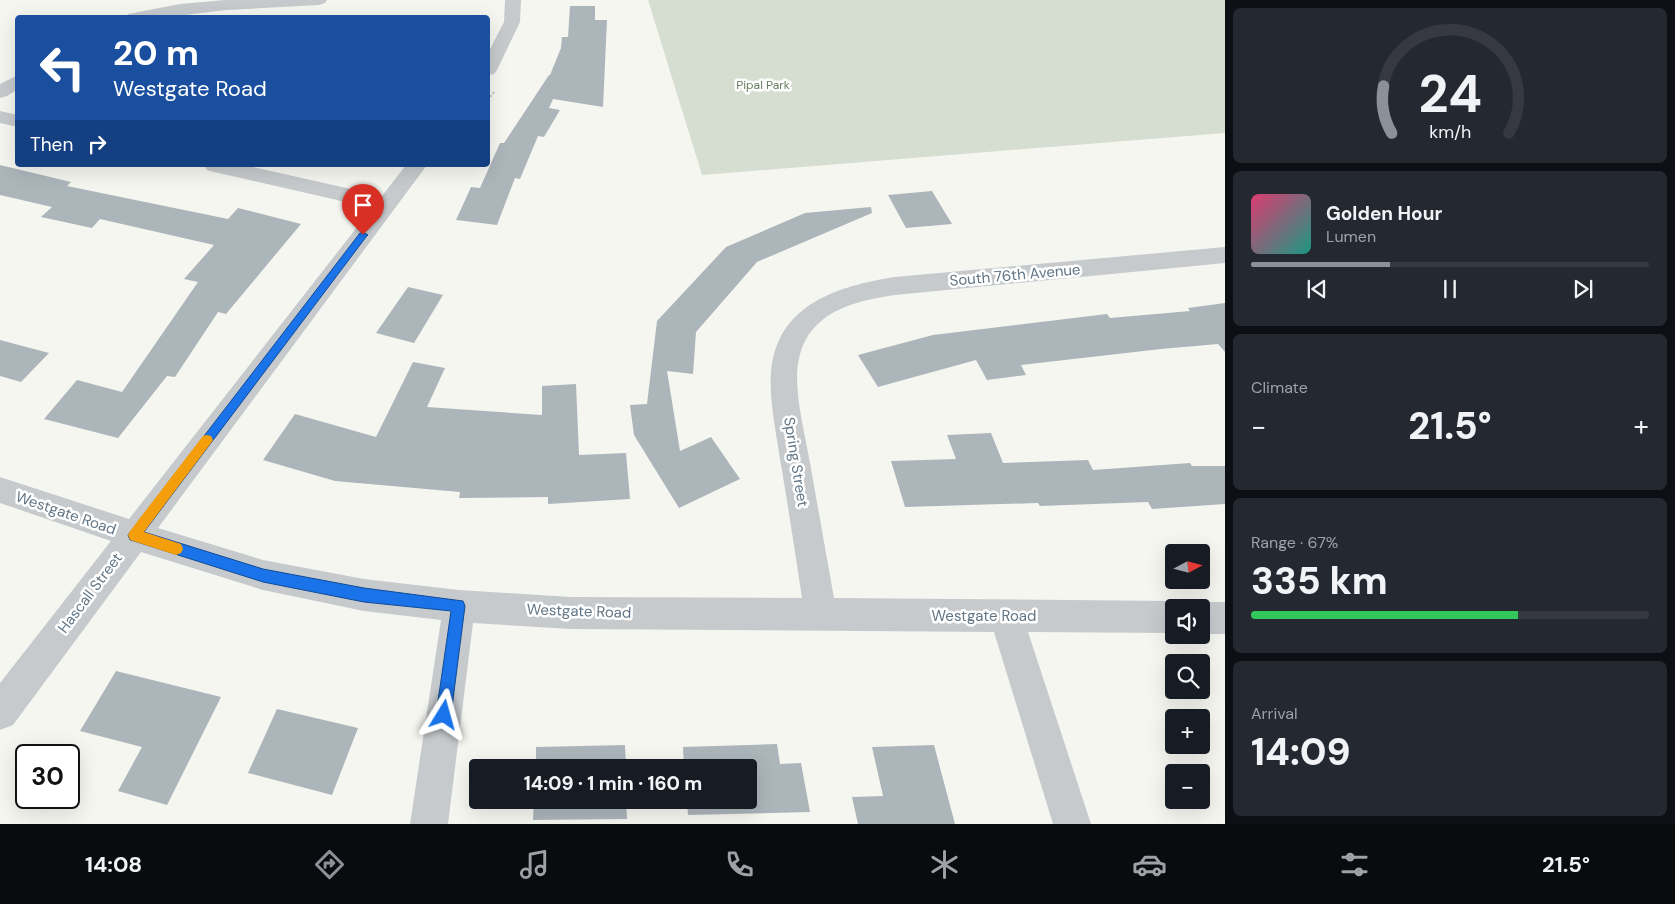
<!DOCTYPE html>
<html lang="en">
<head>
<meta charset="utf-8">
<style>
	body { margin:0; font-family:"DM Sans",sans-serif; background:#242831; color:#f1f3f6; height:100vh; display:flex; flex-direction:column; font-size:19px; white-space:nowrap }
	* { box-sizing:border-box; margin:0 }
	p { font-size:16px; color:#9ea1a6 }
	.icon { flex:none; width:28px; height:28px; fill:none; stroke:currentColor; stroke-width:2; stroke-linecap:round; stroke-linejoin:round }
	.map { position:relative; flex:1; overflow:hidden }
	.details { display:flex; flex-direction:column; gap:8px; padding:8px; background:#0d0f14; width:450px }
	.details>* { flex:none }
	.guide { position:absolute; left:15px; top:15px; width:475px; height:152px; border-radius:5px; box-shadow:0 5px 20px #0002; background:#1a4fa0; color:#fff; overflow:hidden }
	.needle { width:32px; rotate:83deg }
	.controls { position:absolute; left:1165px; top:544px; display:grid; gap:10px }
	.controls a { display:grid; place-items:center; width:45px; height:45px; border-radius:5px; background:#171b24; box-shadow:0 5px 20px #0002; font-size:25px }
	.speed { position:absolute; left:15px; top:744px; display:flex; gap:10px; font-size:25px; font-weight:700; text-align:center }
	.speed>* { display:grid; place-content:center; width:65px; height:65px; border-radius:50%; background:#171b24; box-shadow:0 5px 20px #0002; line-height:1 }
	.speed .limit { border:2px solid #111; border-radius:8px; background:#fff; color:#111 }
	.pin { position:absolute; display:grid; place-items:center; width:42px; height:42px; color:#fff; margin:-51px -21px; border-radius:50% 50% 50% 0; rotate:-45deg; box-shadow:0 0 5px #0007 }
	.pin .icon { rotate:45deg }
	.me { position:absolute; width:55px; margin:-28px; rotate:8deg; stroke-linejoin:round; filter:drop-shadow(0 0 4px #0008) }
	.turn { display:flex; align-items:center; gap:18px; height:105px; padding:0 15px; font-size:22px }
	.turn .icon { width:65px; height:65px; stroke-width:2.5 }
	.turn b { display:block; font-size:35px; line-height:42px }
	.then { display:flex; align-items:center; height:48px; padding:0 15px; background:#0003; gap:10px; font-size:19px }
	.big { font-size:38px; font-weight:800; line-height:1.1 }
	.details .tile { flex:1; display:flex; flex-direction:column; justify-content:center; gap:8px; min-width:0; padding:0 18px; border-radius:8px; background:#242831 }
	.details .dial { align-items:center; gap:0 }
	.dial svg { height:130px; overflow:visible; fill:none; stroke:#363941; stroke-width:7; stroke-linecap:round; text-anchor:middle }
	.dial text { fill:#f1f3f6; stroke:none }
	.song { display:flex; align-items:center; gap:15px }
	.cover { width:60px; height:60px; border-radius:8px; background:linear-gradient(135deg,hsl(340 70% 55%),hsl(170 70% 35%)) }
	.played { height:5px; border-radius:2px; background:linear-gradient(90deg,#8c9099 35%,#363941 35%) }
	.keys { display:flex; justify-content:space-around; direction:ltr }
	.heat { display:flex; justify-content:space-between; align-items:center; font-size:28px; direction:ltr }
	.charge { height:8px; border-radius:4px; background:linear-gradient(90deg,#34c759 67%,#363941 0) }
	.trip { position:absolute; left:469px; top:759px; width:288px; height:50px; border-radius:5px; background:#171b24; box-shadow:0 5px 20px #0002; font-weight:800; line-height:50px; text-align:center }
	.tabs { display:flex; height:80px; justify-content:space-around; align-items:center; background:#090b0e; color:#9ea1a6 }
	.tabs .icon { width:35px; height:35px }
	.tabs .selected { color:#8c9099 }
	.tabs b { font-size:22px; color:#f1f3f6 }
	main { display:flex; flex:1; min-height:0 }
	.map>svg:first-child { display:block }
	.green { fill:#d6ded2 }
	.building { fill:#acb5ba }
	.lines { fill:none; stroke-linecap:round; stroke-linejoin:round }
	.path { stroke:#bdc0c2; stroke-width:2; stroke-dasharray:2 2; stroke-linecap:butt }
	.street { fill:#c7cacd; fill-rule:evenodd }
	.route { fill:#1a73e8; stroke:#114b97 }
	.slow { fill:#f59e0b }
	.labels { text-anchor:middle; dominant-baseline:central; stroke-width:5; stroke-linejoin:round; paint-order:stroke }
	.far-park-label { font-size:12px; fill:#667c61; stroke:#fff }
	.street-label { font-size:15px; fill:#617585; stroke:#fff }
</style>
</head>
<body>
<main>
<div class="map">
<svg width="1225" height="824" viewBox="0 0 1225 824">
	<rect width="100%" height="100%" fill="#f6f6f1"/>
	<polygon class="green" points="648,0 1225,0 1225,133 702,175"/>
	<g class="building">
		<polygon points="570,6 595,6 595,20 607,20 603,107 553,99 549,108 560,110 544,137 538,136 520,179 515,178 497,225 456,220 471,187 480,188 500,143 504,143 549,75 550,75 561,48 562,37 568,37"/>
		<polygon points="0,165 71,182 67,186 228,219 238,208 301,224 226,314 218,312 175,377 167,376 118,438 44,419 77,380 122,392 198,282 184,279 214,245 100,219 92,228 41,217 52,207 0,195"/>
		<polygon points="932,191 952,224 906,228 888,195"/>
		<polygon points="871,207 872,213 757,262 696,332 693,374 667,371 680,451 711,437 740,479 679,508 634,435 630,405 647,404 657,321 726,247 805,213"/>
		<polygon points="408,287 443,295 414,343 376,333"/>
		<polygon points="1225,303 1225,352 1218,344 1161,349 1021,365 1026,375 987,380 976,360 878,387 858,355 933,335 1107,314 1110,318 1190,311 1188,308"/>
		<polygon points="0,340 49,353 21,382 0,376"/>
		<polygon points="413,362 445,368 427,407 542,415 542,386 576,384 579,455 626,453 630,499 548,504 548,497 459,498 460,492 335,481 263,460 295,414 376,437"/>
		<polygon points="991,433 1003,463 1088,460 1093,470 1190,463 1192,466 1225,466 1225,504 1152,509 1148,502 1040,506 1038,503 905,507 891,461 956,459 947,435"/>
		<polygon points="116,671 221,697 167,805 118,791 142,747 80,731"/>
		<polygon points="277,709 358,728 332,795 248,773"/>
		<polygon points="777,744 780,764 801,763 810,812 688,815 687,800 748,800 748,768 684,768 683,747"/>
		<polygon points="625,745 626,768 536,768 536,747"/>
		<polygon points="934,745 955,824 858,824 852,797 883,796 872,747"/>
		<polygon points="534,800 626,800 627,819 533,820"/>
	</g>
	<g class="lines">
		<polyline class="path" points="488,100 494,92"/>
		<g class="street">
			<polygon points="225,0 327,0 325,3 319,5 226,10 160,18 126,18 128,14 180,4"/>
			<polygon points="505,0 521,0 520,22 497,70 494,74 488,75 488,53 504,22"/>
			<polygon points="18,75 18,89 7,96 0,98 0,84"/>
			<polygon points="0,111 18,115 18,127 0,123"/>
			<path d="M204,165H244L382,196L406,165H427L158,528L263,560L364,579L459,590L571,597L802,598C795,552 788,505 780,459C776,431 769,401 771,372C777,304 838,286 895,277L1225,247V263L895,295C862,300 825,307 806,339C800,350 797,364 797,376C797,405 805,434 810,463C818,508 826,553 834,598L1174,601L1186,605L1187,608H1174V633L1028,632L1091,824H1053L994,632L571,629L473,623L448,824H410L441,620L364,611L263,590L141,552L13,725L0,730V683L111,541L0,503V477L129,519L372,208L214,172L207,170Z"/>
			<polygon points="1201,602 1225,602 1225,634 1201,634 1201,608 1189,608"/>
		</g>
	</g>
	<polygon class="route" points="363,232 368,235 366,237 144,532 263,569 364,588 463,601 465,606 451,715 449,720 444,722 439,720 436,715 451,611 364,602 263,582 134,541 130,540 128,535 360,233"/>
	<polygon class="slow" points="207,435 211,436 213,440 211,443 144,532 181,544 183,549 181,553 176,555 130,540 128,535 130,531 203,436"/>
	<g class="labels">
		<g class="far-park-label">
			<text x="763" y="85">Pipal Park</text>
		</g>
		<g class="street-label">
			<text transform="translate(1015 275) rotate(-5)">South 76th Avenue</text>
			<text transform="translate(796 462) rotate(81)">Spring Street</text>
			<text transform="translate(66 513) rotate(19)">Westgate Road</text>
			<text transform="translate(90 593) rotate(-53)">Hascall Street</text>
			<text transform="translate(579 611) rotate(2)">Westgate Road</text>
			<text x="984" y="616">Westgate Road</text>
		</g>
	</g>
</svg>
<div class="controls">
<a><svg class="needle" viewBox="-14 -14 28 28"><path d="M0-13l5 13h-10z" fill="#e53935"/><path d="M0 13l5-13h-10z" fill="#9ea1a6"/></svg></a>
<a><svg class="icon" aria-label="sound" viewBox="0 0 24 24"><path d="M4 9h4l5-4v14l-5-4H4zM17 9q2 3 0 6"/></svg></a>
<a><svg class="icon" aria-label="search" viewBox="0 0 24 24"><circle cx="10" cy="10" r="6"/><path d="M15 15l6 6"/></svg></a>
<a>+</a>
<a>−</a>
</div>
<div class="speed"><div class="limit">30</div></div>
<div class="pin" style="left:363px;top:235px;background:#d93025"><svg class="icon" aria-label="arrive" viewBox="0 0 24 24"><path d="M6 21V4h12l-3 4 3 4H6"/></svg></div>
<svg class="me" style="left:444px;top:715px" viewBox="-20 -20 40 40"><path d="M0-17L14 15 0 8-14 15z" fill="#1a73e8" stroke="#fff" stroke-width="4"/></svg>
<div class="trip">14:09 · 1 min · 160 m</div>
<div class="guide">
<div class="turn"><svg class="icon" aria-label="left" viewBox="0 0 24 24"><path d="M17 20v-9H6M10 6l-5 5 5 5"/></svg><div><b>20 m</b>Westgate Road</div></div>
<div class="then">Then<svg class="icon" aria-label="right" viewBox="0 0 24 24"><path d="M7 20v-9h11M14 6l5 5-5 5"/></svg></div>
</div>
</div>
<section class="details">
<div class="tile dial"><svg viewBox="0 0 100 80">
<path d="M14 69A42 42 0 1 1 86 69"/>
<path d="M14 69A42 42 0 0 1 9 40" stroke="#8c9099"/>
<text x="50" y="56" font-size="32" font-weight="700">24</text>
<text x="50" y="72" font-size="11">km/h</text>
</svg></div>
<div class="tile">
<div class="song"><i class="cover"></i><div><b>Golden Hour</b><p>Lumen</p></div></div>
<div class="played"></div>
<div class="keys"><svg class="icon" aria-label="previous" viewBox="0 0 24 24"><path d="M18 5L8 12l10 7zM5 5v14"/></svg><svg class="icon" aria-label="pause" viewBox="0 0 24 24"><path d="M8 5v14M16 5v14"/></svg><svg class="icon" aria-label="next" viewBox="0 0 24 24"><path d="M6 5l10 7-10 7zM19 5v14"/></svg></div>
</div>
<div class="tile"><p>Climate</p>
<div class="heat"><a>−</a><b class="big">21.5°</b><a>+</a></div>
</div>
<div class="tile"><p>Range · 67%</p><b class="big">335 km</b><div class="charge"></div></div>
<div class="tile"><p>Arrival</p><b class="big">14:09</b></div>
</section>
</main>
<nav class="tabs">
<b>14:08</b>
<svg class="icon selected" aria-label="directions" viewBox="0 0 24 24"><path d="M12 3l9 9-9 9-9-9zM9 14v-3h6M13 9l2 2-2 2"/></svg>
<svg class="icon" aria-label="music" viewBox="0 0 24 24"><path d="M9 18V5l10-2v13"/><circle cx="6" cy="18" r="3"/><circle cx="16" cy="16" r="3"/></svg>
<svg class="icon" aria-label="phone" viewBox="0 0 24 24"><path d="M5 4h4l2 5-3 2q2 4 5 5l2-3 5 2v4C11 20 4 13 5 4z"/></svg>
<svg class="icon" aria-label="climate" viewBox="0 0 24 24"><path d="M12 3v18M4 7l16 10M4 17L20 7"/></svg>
<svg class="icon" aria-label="car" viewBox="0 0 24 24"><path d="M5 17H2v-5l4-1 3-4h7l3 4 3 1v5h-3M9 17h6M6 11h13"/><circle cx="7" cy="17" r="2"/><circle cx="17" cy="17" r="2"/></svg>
<svg class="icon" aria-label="filters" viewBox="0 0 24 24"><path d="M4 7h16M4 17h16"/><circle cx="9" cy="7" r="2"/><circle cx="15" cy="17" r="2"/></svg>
<b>21.5°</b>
</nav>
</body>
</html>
